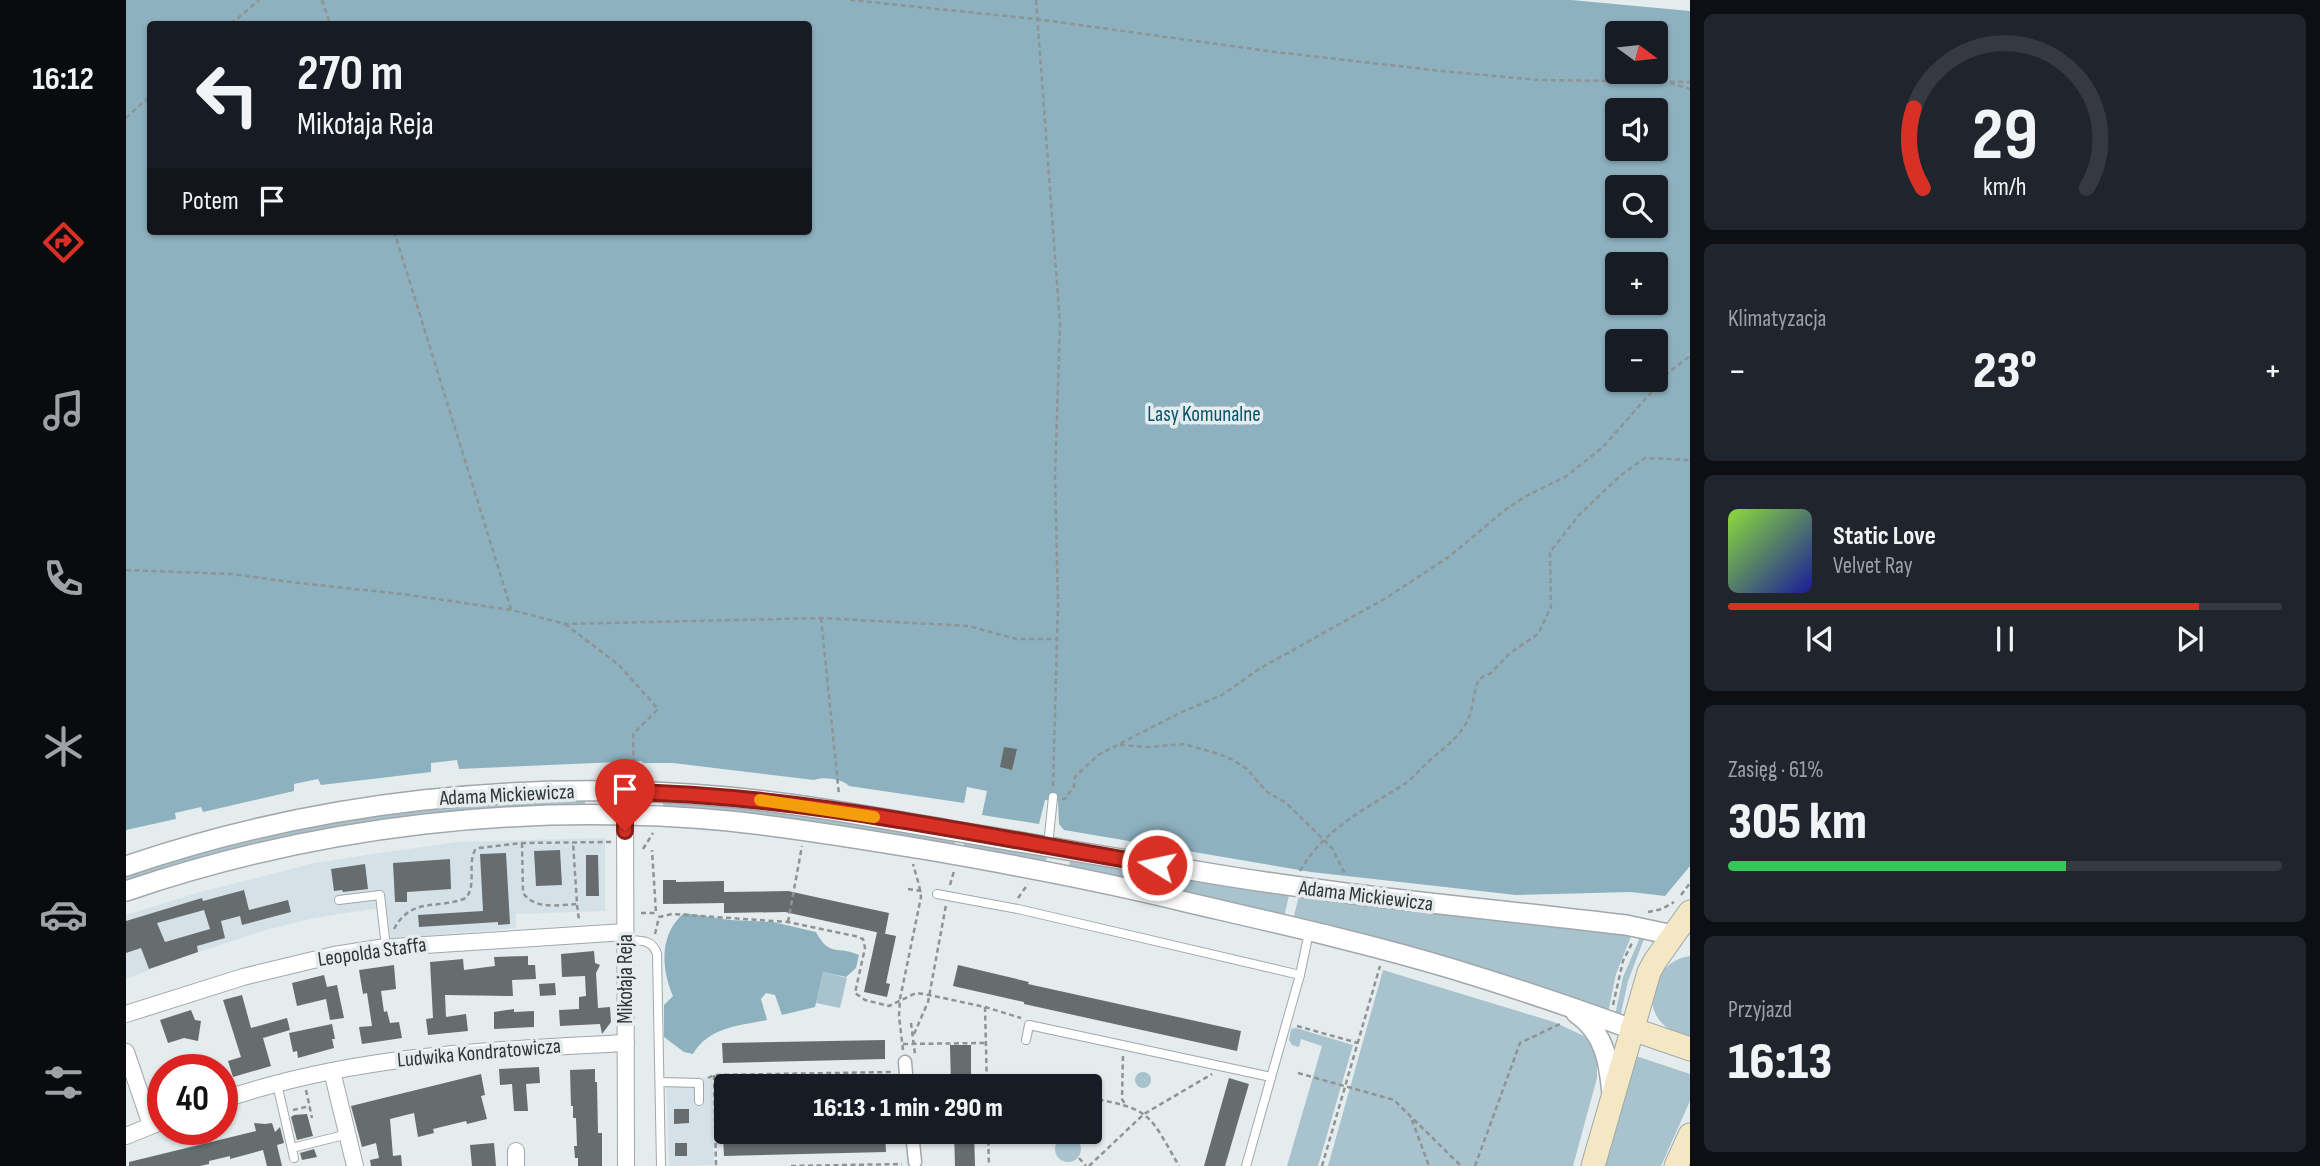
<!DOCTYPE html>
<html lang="pl">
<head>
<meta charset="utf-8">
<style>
	body { margin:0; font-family:"Sofia Sans Condensed",sans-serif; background:#20242c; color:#f1f3f6; height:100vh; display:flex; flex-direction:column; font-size:26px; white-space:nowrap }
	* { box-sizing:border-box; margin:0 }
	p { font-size:23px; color:#9ea1a6 }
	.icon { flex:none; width:38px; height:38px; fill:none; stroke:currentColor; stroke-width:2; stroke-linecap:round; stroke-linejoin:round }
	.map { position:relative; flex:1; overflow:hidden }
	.drawer { display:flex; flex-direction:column; gap:14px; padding:14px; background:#0d0f14; width:630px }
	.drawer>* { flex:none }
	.banner { position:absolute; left:21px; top:21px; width:665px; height:214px; border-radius:7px; box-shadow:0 2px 5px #0004; background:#171b24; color:#f1f3f6; overflow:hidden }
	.needle { width:46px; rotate:105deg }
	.tools { position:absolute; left:1479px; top:21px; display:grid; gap:14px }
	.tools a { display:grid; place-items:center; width:63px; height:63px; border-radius:7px; background:#171b24; box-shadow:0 2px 5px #0004; font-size:35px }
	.speed { position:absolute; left:21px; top:1054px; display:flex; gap:14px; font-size:35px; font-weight:700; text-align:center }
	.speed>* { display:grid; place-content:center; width:91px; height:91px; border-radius:50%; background:#171b24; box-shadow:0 2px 5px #0004; line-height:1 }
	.speed .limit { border:10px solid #d22; background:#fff; color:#111 }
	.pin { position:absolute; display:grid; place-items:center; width:60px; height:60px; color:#fff; margin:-72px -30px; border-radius:50% 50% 50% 0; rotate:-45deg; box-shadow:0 0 7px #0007 }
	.pin .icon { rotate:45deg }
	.me { position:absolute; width:77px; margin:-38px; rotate:280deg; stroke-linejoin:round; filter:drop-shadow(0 0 5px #0008) }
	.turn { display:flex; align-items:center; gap:24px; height:147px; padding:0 35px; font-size:32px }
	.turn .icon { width:91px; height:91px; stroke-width:2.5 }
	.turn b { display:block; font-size:49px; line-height:60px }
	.then { display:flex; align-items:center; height:66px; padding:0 35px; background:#0003; gap:14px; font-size:26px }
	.big { font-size:52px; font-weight:800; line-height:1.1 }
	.drawer .widget { flex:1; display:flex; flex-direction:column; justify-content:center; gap:10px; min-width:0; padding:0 24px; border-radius:10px; background:#20242c }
	.drawer .dial { align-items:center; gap:0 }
	.dial svg { height:182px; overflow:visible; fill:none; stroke:#363941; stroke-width:7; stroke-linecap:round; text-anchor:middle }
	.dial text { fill:#f1f3f6; stroke:none }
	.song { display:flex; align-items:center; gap:21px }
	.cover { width:84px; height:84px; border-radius:10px; background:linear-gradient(135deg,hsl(90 70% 55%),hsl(240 70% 35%)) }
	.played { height:7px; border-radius:4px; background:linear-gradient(90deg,#d93025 85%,#363941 85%) }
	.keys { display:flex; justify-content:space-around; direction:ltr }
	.heat { display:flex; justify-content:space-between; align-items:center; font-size:38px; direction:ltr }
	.charge { height:10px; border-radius:5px; background:linear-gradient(90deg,#34c759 61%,#363941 0) }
	.trip { position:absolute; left:588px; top:1074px; width:388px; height:70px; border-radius:7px; background:#171b24; box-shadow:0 2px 5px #0004; font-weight:800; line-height:70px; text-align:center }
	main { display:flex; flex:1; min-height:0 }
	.menu { display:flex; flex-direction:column; width:126px; justify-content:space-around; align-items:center; background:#090b0e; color:#9ea1a6 }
	.menu .icon { width:49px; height:49px }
	.menu .current { color:#d93025 }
	.menu b { font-size:32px; color:#f1f3f6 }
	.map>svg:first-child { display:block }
	.built { fill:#d4e2e8 }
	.green { fill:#a8c3cd }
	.forest { fill:#8eb1bf; fill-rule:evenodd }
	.building { fill:#676c6f; fill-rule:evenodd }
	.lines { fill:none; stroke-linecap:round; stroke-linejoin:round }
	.service-casing { stroke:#a1a7aa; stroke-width:10 }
	.pedestrian-casing { stroke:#a1a7aa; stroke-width:15 }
	.minor-casing { stroke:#a1a7aa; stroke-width:18 }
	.tertiary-casing { stroke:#a1a7aa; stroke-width:22 }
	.secondary-casing { stroke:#a1a7aa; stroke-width:25 }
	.path { stroke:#8e9394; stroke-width:2.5; stroke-dasharray:5 3.5; stroke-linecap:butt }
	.service { stroke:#fff; stroke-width:8 }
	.pedestrian { stroke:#fff; stroke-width:12 }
	.minor { stroke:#fff; stroke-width:16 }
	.tertiary { stroke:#fff; stroke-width:19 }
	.secondary { stroke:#f4e7c4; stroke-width:23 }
	.route-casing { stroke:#8d1f18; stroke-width:18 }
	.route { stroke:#d93025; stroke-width:12 }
	.slow { stroke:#f59e0b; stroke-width:12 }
	.labels { text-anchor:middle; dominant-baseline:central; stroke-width:7; stroke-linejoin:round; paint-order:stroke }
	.park-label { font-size:21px; fill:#075266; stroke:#e5ecee }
	.street-label { font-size:21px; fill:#323536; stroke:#e5ecee }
</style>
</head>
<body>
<main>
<nav class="menu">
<b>16:12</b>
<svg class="icon current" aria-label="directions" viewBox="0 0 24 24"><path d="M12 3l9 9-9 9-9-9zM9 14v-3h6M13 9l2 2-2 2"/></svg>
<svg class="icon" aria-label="music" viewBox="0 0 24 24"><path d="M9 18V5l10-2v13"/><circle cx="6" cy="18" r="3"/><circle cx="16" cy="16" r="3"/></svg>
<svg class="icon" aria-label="phone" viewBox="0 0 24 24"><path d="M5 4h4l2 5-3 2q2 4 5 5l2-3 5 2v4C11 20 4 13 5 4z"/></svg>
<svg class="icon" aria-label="climate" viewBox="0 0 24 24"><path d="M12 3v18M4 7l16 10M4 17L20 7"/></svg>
<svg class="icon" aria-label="car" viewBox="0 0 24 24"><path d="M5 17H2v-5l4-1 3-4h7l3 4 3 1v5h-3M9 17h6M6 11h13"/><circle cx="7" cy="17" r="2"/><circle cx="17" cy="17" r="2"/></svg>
<svg class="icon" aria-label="filters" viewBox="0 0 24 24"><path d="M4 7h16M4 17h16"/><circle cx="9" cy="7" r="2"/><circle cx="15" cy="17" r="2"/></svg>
</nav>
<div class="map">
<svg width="1564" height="1166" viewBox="0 0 1564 1166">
	<rect width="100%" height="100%" fill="#e5ecee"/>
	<g class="built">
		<polygon points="479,838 479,911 390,914 390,928 265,939 260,907 188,918 139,930 49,960 0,979 0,915 74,892 189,863 253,853 331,842"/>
		<polygon points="540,1077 586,1078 588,1165 543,1166"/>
	</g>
	<g class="green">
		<path d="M459,798V808L403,809L0,884V874C110,836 227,815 342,803C381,798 420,800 459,798Z"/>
		<polygon points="537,800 603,805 830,838 828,848 537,810"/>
		<polygon points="839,840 920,856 921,859 918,862 837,849"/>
		<polygon points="945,859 1163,895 1158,918 946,869 943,865"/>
		<polygon points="1173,895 1506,934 1490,974 1482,1013 1167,920"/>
		<polygon points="1515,935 1518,939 1502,981 1495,1013 1493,1015 1489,1015 1497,977"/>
		<path d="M1564,956V1037C1555,1034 1546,1033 1539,1026C1512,1003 1531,960 1564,956Z"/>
		<polygon points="1257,970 1428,1022 1458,1036 1467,1045 1471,1055 1471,1078 1447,1166 1202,1166"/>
		<polygon points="697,972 721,978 714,1008 690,1003"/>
		<polygon points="1170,1028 1227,1045 1192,1166 1161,1166 1196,1046 1175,1039 1173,1047 1166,1045 1163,1040 1165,1029"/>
		<polygon points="1507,1055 1564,1074 1564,1101 1535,1166 1475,1166"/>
		<circle cx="1017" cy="1080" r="8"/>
		<circle cx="942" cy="1149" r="13"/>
	</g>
	<g class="forest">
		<path d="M0,0H1445L1564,11V866L1539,896L1505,892L1390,895L1185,872L938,830L933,824L932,801L919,800L913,824L856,815L861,791L841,787L838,803L723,786C717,779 697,776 688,780L547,763H518L515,761L333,769L331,760L305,763V772L195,785L192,779L168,784V791L77,812L75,807L49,813L50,819L0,830ZM24,24H682V231H24ZM1491,33H1530V72H1491ZM1491,110H1530V149H1491ZM1491,187H1530V226H1491ZM1491,264H1530V303H1491ZM1491,341H1530V380H1491Z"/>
		<path d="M558,913L604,920L647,922L690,932C704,958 711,945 733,955L730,968L720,977L697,972L689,1007L656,1015L649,995L640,993L635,999L641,1020C613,1026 583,1027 567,1054L558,1052L538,1037V1005L547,996C535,969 533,934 558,913Z"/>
	</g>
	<g class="building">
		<polygon points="878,747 891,749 886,770 874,767"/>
		<polygon points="434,850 436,885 410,886 408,851"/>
		<polygon points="380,853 384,924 372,925 372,922 293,927 292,915 357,911 354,854"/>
		<polygon points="460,855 472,855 473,896 460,896"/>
		<polygon points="324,859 325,889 281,892 281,902 269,902 267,863"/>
		<polygon points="239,864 242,889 217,892 216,890 208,891 205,869"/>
		<polygon points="537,880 550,880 550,882 598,881 598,892 662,891 763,913 759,934 659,912 598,913 598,903 537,904"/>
		<path d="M118,890L123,910L162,900L165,912L116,925L114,916L95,921L99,938L71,946L72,952L23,969L15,948L0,953V921L76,898L77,901ZM78,910L84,929L39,942L31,923Z"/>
		<polygon points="751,932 770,936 760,983 764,984 761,997 738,992"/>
		<polygon points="468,951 469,963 474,965 470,973 472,1008 484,1007 485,1022 476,1034 474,1024 434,1026 433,1010 453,1009 453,997 460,996 459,976 436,977 435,954"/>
		<polygon points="402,956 402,965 409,965 410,979 386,980 387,996 319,995 320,1017 340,1014 342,1031 302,1035 300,1019 307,1018 304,962 337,959 338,970 369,966 368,957"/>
		<polygon points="268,965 270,989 255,991 258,1012 261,1011 264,1023 273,1022 276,1038 236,1044 233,1027 246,1026 241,993 237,994 233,970"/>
		<polygon points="832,965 903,982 902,984 1115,1031 1111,1051 898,1004 898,1002 827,986"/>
		<polygon points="198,975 201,987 211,985 218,1018 204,1020 200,999 171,1006 166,983"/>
		<polygon points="429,983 430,995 414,996 413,984"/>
		<polygon points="116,995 125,1028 161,1018 164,1030 137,1038 145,1066 107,1077 102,1061 115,1057 97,1000"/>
		<polygon points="388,1009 388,1012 408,1011 408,1027 368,1029 368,1012"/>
		<polygon points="65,1010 69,1020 75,1021 72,1041 58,1038 42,1043 34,1020"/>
		<polygon points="206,1024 209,1039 206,1039 208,1048 172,1058 171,1051 167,1052 163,1033"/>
		<polygon points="759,1040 759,1059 597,1063 596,1043"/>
		<polygon points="824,1045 845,1045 845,1087 825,1087"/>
		<polygon points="413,1067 414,1083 400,1084 402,1111 388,1111 386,1084 374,1085 373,1069"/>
		<polygon points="469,1069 469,1082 471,1082 472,1133 476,1133 476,1166 452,1166 452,1158 449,1158 448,1146 451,1146 450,1118 447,1118 447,1106 445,1106 444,1070"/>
		<polygon points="355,1074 359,1095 355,1096 361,1119 341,1124 340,1121 307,1129 308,1133 292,1137 288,1113 264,1119 267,1156 275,1155 276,1166 245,1166 244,1160 253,1158 250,1143 236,1147 225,1106"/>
		<polygon points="1103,1078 1123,1084 1099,1166 1078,1166"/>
		<polygon points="548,1109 563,1109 563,1123 548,1124"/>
		<polygon points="181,1114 187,1136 171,1140 165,1117 168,1115"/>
		<polygon points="128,1123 139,1124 146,1123 149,1132 154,1127 158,1143 151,1145 156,1166 141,1166 137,1150 104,1159 104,1156 83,1161 83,1164 74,1166 3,1166 3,1162 130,1131"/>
		<polygon points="759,1132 760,1152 598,1156 597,1136"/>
		<polygon points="828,1132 848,1132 849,1166 829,1166"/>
		<polygon points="368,1143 370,1166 346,1166 344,1145"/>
		<rect x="549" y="1143" width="12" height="13"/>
		<polygon points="188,1149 191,1157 176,1160 174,1153"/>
	</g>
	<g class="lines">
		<g class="service-casing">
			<g id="service">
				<polyline points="922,846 927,797"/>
				<polyline points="811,894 892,909 1174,975"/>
				<polyline points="213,900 254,895 260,947"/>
				<path d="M499,940C513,941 526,938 531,954L535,1166"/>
				<polyline points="900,1040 903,1025 1145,1077"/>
				<polyline points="534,1082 573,1083 573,1101"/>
				<polyline points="151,1084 168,1158"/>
				<polyline points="166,1148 222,1134"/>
				<polyline points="1120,1166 1174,975 1183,932"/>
			</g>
		</g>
		<g class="pedestrian-casing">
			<g id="pedestrian">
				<polyline points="779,1062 781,1087"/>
				<polyline points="786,1132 789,1162"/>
			</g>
		</g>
		<g class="minor-casing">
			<g id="minor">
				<polyline points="499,792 500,1166"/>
				<polyline points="0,1014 117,977 208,955 253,948 499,932"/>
				<polyline points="0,1052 25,1125"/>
				<polyline points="206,1071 229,1166"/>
				<path d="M96,1100C228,1055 362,1050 500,1043"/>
				<polyline points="0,1136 37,1121"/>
				<polyline points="390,1151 390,1166"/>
			</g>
		</g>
		<g class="tertiary-casing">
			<g id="tertiary">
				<path d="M0,866C193,800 399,779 602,797C678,804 753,818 828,831C911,845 993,859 1076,872C1217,896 1359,908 1500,925L1547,935"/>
				<path d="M0,891C194,825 399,802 603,821C670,828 736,839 802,850C889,865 974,881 1060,902C1150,923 1241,943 1330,970C1389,988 1448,1008 1506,1029"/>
				<path d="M1450,1013C1479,1033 1483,1062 1486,1094"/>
			</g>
		</g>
		<g class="secondary-casing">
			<g id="secondary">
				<polyline points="1506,1029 1564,1049"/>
				<polyline points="1467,1166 1523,972 1529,961 1564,912"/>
				<polyline points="1550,1166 1564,1135"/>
			</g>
		</g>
		<g class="path">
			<polyline points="196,0 204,24"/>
			<polyline points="724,0 910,19 1149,52 1316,71 1412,80 1564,82"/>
			<polyline points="910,0 934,324 929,476 932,604 927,787"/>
			<polyline points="105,24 133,0"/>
			<polyline points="1544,83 1564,89"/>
			<polyline points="0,118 24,96"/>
			<polyline points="268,231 385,609"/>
			<polyline points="0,570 105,574 173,583 276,594 386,610 439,624 695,618 843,626 890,639 931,639"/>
			<polyline points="695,618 713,795"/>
			<polyline points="439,624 493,665 532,709 507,734 508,775"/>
			<polyline points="994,745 1021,747 1058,744 1093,754 1105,759 1121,769 1141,792 1159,802 1206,848 1220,876"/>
			<polyline points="936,799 939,799 948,786 949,777 972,755 1056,712 1096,695 1133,669 1260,598 1324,556 1379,510 1400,496 1439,477 1476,448 1543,372 1564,356"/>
			<path d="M396,843L397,893C409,910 433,905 451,904L447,842"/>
			<polyline points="517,849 527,833"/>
			<path d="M1174,871C1197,830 1239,809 1277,785C1288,778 1295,768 1305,759C1317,749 1330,740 1339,725C1348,712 1346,693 1353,679L1365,673L1384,653L1412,634L1425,607L1424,552L1453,515L1495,475L1519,458L1564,460"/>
			<polyline points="824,885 828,871"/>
			<polyline points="782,889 796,891"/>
			<polyline points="1555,895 1564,883"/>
			<polyline points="892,898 902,884"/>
			<polyline points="451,905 453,920"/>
			<polyline points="1522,912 1536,909 1548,902"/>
			<polyline points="515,913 530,913 526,850"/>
			<polyline points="662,922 676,846"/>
			<path d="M268,929C286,896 312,910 340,898C351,884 341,866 349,850L353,848L396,843L485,842"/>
			<polyline points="529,934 533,917 546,914 662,922 729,936 737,939 739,948 729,993 739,1000 763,1006 790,993 803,995 859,1007 895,1018"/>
			<polyline points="1487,1005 1497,961 1507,941"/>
			<polyline points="859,1007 861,1087"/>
			<polyline points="785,1023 789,1054"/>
			<polyline points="1171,1026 1232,1043"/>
			<polyline points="788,1034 802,1002 820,905"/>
			<polyline points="777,1044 860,1043"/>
			<polyline points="777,1050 773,1016 774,999 795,897 793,885 787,864"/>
			<polyline points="997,1056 996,1099 999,1104"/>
			<polyline points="1172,1073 1268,1100 1335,1166"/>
			<polyline points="588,1075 590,1166"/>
			<polyline points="582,1078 588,1075 767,1072"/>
			<polyline points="849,1081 897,1087"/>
			<polyline points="180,1090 186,1118"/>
			<path d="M964,1098C1026,1109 1023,1114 1053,1166"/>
			<polyline points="167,1110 184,1106"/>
			<polyline points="1286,1120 1303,1166"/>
			<polyline points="862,1132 863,1166"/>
			<polyline points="953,1158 960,1166"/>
			<polyline points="665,1166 776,1164"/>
			<polyline points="963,1166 1018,1114 1086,1074"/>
			<polyline points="1196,1166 1254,966"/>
			<polyline points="1349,1166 1394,1043 1436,1023"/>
		</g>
		<use href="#service" class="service"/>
		<use href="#pedestrian" class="pedestrian"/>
		<use href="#minor" class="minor"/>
		<use href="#tertiary" class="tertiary"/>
		<use href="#secondary" class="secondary"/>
	</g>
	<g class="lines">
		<g class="route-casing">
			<path id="route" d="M499,831V792C678,795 855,836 1031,865"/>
		</g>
		<use href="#route" class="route"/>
		<polyline class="slow" points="634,800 748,817"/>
	</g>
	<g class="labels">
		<g class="park-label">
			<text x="1078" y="414">Lasy Komunalne</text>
		</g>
		<g class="street-label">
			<text transform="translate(381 795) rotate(-3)">Adama Mickiewicza</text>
			<text transform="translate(1240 896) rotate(7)">Adama Mickiewicza</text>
			<text transform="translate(246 952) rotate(-8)">Leopolda Staffa</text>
			<text transform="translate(499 979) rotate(-90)">Mikołaja Reja</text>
			<text transform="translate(353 1053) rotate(-5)">Ludwika Kondratowicza</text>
		</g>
	</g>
</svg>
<div class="tools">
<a><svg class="needle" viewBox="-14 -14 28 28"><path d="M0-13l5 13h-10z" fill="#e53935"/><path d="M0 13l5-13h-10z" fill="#9ea1a6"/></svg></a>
<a><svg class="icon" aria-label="sound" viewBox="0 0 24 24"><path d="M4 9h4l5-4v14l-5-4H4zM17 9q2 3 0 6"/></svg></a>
<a><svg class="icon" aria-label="search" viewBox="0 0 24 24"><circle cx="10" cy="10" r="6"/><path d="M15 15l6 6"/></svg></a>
<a>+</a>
<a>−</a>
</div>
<div class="speed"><div class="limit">40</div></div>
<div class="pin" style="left:499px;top:831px;background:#d93025"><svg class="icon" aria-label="arrive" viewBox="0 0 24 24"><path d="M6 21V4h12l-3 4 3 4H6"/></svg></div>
<svg class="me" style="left:1031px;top:865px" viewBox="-20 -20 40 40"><circle r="17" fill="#d93025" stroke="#fff" stroke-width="3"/><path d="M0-11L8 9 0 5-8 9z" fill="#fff"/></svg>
<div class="trip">16:13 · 1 min · 290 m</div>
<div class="banner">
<div class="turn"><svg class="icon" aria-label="left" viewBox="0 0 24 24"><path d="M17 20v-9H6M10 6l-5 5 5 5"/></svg><div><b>270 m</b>Mikołaja Reja</div></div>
<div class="then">Potem<svg class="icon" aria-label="arrive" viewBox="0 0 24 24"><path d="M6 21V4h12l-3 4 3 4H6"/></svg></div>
</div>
</div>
<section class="drawer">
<div class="widget dial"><svg viewBox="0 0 100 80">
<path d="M14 69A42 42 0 1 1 86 69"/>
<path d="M14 69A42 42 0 0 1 10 34" stroke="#d93025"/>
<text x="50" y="56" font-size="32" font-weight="700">29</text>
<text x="50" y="72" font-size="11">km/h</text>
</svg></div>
<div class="widget"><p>Klimatyzacja</p>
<div class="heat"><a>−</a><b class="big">23°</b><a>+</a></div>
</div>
<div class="widget">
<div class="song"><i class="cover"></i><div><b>Static Love</b><p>Velvet Ray</p></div></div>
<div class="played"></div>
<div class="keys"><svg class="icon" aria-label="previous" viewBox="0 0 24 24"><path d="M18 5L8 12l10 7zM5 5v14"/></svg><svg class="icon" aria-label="pause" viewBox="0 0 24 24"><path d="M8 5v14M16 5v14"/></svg><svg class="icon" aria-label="next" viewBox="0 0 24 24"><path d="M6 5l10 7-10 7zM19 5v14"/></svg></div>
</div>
<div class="widget"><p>Zasięg · 61%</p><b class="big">305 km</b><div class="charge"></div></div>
<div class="widget"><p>Przyjazd</p><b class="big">16:13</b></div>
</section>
</main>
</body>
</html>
